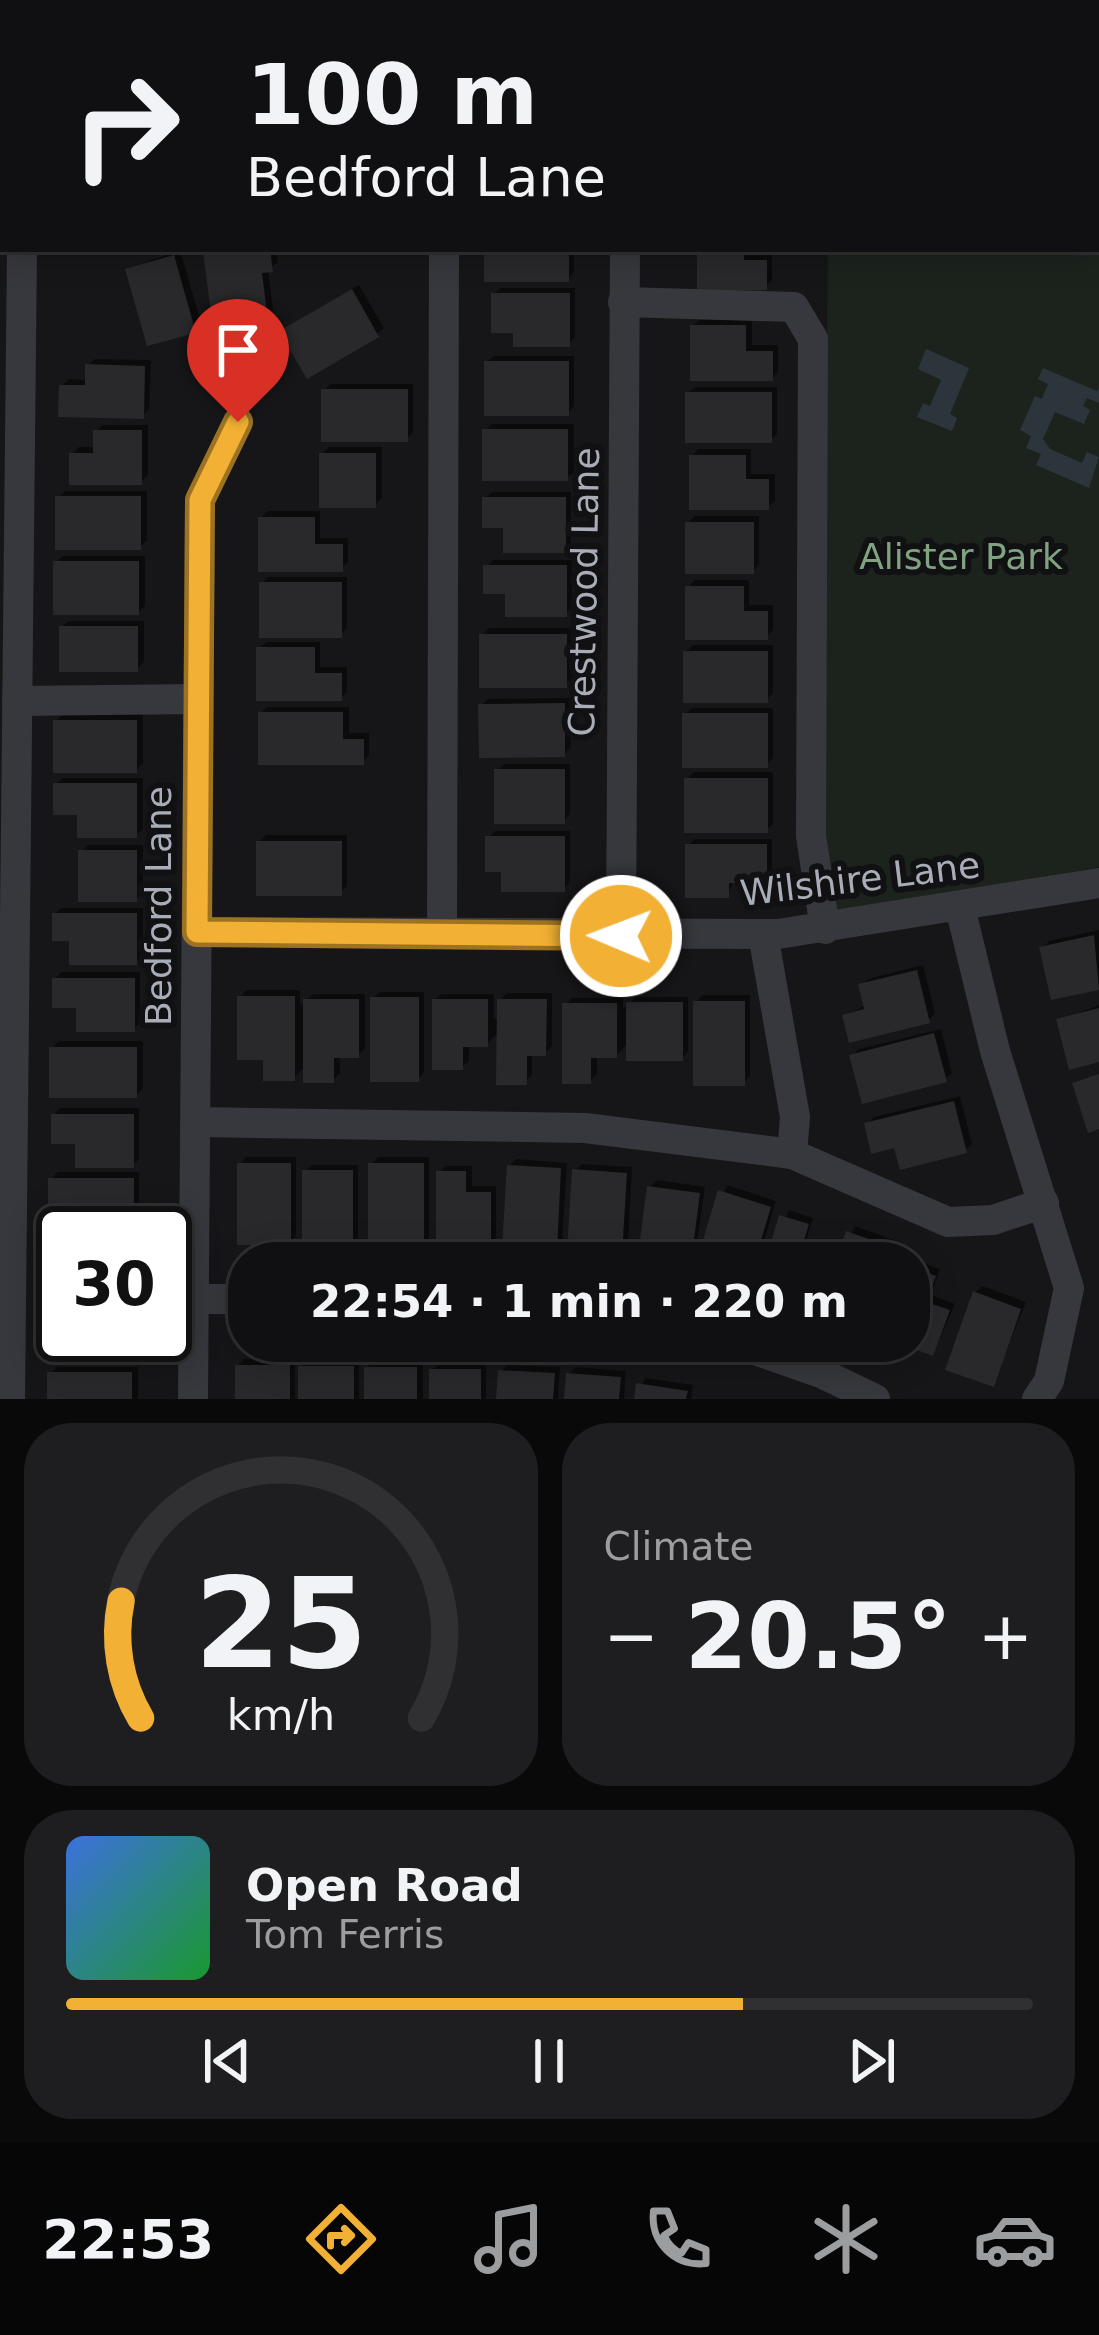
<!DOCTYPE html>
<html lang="en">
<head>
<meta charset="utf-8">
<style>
	body { margin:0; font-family:"DejaVu Sans",sans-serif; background:#1e1e20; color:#f1f3f6; height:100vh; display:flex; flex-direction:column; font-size:45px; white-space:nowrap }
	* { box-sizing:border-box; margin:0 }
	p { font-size:39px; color:#9c9d9f }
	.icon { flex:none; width:66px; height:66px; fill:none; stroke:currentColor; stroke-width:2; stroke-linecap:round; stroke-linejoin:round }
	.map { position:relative; height:1399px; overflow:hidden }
	.side { display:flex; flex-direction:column; gap:24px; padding:24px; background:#09090a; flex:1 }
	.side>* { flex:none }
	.guide { position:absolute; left:0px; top:0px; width:1101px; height:252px; box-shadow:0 6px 30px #0003,0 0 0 3px #303032; background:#101012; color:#f1f3f6; overflow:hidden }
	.speed { position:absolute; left:36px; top:1206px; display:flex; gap:24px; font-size:60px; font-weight:700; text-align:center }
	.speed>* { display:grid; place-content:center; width:156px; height:156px; border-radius:50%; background:#101012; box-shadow:0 6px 30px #0003,0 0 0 3px #303032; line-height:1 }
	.speed .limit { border:6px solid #111; border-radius:18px; background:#fff; color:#111 }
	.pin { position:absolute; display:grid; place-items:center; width:102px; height:102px; color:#fff; margin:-123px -51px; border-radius:50% 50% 50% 0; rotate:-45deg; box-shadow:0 0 12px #0007 }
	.pin .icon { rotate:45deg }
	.me { position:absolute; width:132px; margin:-66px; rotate:271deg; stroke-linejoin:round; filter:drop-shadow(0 0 9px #0008) }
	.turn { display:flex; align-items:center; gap:42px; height:252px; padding:0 48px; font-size:54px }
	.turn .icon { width:156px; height:156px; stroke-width:2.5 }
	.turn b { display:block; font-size:84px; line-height:102px }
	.big { font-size:90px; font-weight:600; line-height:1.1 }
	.side .tile { flex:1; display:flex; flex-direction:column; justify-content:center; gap:18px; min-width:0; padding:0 42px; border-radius:48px; background:#1e1e20 }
	.side .dial { align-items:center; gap:0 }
	.dial svg { height:312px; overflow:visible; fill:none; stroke:#303032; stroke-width:7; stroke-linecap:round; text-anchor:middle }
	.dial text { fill:#f1f3f6; stroke:none }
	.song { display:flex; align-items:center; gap:36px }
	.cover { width:144px; height:144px; border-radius:18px; background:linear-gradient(135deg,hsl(220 70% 55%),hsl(130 70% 35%)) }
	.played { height:12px; border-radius:6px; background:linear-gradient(90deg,#f2b134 70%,#303032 70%) }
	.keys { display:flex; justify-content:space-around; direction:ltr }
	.heat { display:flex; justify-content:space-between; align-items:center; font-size:66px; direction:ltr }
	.side .tiles { flex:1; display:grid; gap:24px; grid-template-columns:1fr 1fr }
	.tile:last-child { grid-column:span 2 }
	.trip { position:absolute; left:228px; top:1242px; width:702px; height:120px; border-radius:48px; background:#101012; box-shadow:0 6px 30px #0003,0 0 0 3px #303032; font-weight:600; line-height:120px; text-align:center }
	.tab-bar { display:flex; height:192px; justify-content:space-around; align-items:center; background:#060607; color:#9c9d9f }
	.tab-bar .icon { width:84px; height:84px }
	.tab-bar .selected { color:#f2b134 }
	.tab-bar b { font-size:54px; color:#f1f3f6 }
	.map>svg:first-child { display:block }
	.green { fill:#1c231d }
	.water { fill:#2c353c }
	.shadow { fill:#0007 }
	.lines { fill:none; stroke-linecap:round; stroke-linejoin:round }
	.stream { stroke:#2c353c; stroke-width:9 }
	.building { fill:#29292c }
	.minor { stroke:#37383d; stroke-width:30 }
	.route-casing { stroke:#9d7322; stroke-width:30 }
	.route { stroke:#f2b134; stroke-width:21 }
	.labels { text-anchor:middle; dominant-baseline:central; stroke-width:12; stroke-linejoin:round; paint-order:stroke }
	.park-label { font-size:36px; fill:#7fa381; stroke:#111113 }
	.street-label { font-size:36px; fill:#a8adb8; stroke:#111113 }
</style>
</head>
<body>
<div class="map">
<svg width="1099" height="1399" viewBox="0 0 1099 1399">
	<rect width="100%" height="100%" fill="#161618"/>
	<polygon class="green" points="1099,222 1099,867 837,915 821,821 828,249 1098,249"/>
	<g class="water">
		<polygon points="926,349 969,368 950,414 957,418 952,431 917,417 923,403 930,406 941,380 918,369"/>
		<polygon points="1043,368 1097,391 1099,388 1099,403 1087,398 1083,406 1090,410 1084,424 1055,412 1043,439 1050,449 1082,463 1087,452 1099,457 1089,488 1036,465 1041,454 1026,448 1031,436 1020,430 1035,396 1042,399 1048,384 1038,379"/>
	</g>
	<g class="shadow">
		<polygon points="550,0 580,0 577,3"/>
		<rect x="628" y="0" width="45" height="3"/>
		<polygon points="711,0 747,0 711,3"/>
		<polygon points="797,0 865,0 796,3"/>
		<polygon points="907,0 978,0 907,3"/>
		<polygon points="1089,0 1099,0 1099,54 1098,3"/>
		<polygon points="210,249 276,249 278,262 268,269 274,318 268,325 206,253"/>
		<polygon points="487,249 574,249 574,272 568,279"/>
		<polygon points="700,249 772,255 772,280 766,287"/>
		<polygon points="180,250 201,323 194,330 128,269"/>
		<polygon points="359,285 384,328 377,334 290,325"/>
		<polygon points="501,288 575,288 575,337 569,344 516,330 494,294"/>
		<polygon points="699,320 752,320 752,345 778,345 778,372 772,378 693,326"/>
		<polygon points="494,356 574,356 574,406 568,413 487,362"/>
		<polygon points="95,359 151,360 149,409 143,416 62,386 69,379 88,380 88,365"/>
		<polygon points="331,384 413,384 413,432 407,439 324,390"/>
		<polygon points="695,387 777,387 777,434 771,440 688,393"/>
		<polygon points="492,424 574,424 574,472 567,478 485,431"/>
		<polygon points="103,425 148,425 148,475 141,482 72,454 79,447 96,447 96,431"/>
		<polygon points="329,447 382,447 382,498 375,505 322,454"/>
		<polygon points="698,449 751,449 751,474 775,474 775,501 768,507 692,456"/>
		<polygon points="65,491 147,491 147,540 140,547 58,498"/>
		<polygon points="492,492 571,492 571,543 564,550 506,525 485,498"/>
		<polygon points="267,511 320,511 320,538 348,538 348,562 341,569 261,518"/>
		<polygon points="695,516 759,516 759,564 753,571 688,523"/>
		<polygon points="63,556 145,556 145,606 138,612 56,562"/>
		<polygon points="493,560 572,560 572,608 565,614 508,591 486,567"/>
		<polygon points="268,577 347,577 347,628 340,634 262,584"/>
		<polygon points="695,580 749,580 749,605 773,605 773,630 766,637 688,587"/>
		<polygon points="69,621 144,621 144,662 137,669 62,627"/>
		<polygon points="489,628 572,628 572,678 565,685 482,635"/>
		<polygon points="266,642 320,642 320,667 347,667 347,692 340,698 259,649"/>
		<polygon points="693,645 773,645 773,693 766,700 686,652"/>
		<polygon points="570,698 571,747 564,754 481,706 488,699"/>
		<polygon points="267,707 349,707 349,733 369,733 369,755 362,762 261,713"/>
		<polygon points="692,708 773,708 773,758 766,765 685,714"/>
		<polygon points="63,714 143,714 143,763 136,770 56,721"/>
		<polygon points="504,764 570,764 570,814 564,821 497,771"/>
		<polygon points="694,772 773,772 773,824 766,830 687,779"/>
		<polygon points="63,778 143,778 143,829 136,835 80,812 56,785"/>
		<polygon points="495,831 570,831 570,882 564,889 504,869 488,838"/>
		<polygon points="266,835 347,835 347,886 340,893 259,842"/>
		<polygon points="695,839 772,839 772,874 766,880 734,880 727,895 688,845"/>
		<polygon points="88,845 143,845 143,893 136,899 81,852"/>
		<polygon points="61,908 143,908 143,955 136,962 72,938 55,914"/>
		<polygon points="1099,930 1099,987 1053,997 1043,948 1049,941"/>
		<polygon points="923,965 935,1013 929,1020 845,1016 866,1005 861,985 868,979"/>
		<polygon points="61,972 140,972 140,1022 134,1029 79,1005 55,979"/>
		<polygon points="246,990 300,990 300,1006 313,994 365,994 365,1049 358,1055 340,1055 340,1073 333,1080 306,1065 294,1078 266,1057 240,997"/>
		<polygon points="380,992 424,992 424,1072 418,1079 373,998"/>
		<polygon points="507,993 552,993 552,1046 545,1053 532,1053 532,1075 525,1082 500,1031 487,1044 469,1044 469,1061 462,1067 434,1000 441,994 494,994 494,1019 500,1019 500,1000"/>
		<polygon points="703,995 750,995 750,1076 743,1083 696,1002"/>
		<polygon points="636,997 688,997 688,1051 682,1058 629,1043 616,1055 597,1055 597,1074 590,1081 565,1005 572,998 623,998 623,1009"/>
		<polygon points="1099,1005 1099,1059 1060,1020"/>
		<polygon points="941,1029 952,1073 945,1079 852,1056 859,1049"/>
		<polygon points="59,1041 143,1041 143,1088 136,1095 52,1048"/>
		<polygon points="960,1096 972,1144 965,1150 867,1124 874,1117"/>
		<polygon points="60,1108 139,1108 139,1159 133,1165 78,1141 54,1115"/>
		<polygon points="246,1157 296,1157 296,1236 290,1242 240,1164"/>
		<polygon points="378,1157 429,1157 429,1238 423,1245 371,1164"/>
		<polygon points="516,1159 567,1163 562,1242 555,1248 510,1166"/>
		<polygon points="582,1164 632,1167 628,1246 621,1252 575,1171"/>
		<polygon points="312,1165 358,1165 358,1240 352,1247 305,1171"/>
		<polygon points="445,1166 472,1166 472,1186 496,1186 496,1240 490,1247 439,1173"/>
		<polygon points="58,1172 139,1172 139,1221 133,1228 71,1202 51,1179"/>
		<polygon points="657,1180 705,1187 694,1263 648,1263 650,1187"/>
		<polygon points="727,1185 776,1201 757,1263 699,1263"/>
		<polygon points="789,1210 813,1218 806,1241 828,1248 824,1263 768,1263"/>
		<polygon points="855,1226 903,1243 896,1263 838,1263"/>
		<polygon points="916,1260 940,1269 931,1295 955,1304 933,1353 901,1341 909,1341 909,1267"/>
		<polygon points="982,1286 1026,1302 993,1384 975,1293"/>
		<polygon points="75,1335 138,1335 138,1352 131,1359"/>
		<polygon points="244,1359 295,1359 295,1399 238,1399 238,1366"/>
		<polygon points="308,1361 359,1361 359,1399 301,1399 301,1367"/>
		<polygon points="373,1361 423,1361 423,1399 367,1399 367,1368"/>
		<polygon points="439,1363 486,1363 486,1399 432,1399 432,1370"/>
		<polygon points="508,1365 560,1367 558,1399 499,1399 501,1371"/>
		<polygon points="57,1367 138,1367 138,1399 50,1399 50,1374"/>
		<polygon points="576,1367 626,1371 624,1399 567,1399 569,1374"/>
		<polygon points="645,1378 693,1385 691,1399 637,1399"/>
	</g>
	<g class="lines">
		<polyline class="stream" points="71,2 71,0"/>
	</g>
	<g class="building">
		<polygon points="226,249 270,249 273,272 262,273 269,328 214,335 203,252"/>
		<rect x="484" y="249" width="85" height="33"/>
		<polygon points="697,249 744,249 744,260 767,260 767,290 697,290"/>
		<polygon points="174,255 196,333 147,346 125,269"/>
		<polygon points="352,289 379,337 307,379 279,331"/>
		<polygon points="491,293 570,293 570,347 513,347 513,333 491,333"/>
		<polygon points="690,325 746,325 746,351 773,351 773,381 690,381"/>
		<rect x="484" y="361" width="85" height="55"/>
		<polygon points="85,364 145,366 144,419 58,417 59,385 85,385"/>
		<rect x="321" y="389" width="87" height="53"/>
		<rect x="685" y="392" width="87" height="51"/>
		<rect x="482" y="429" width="86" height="52"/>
		<polygon points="93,430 142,430 142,485 69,485 69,453 93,453"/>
		<rect x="319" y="453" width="57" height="55"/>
		<polygon points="689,455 746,455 746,479 769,479 769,510 689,510"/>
		<rect x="55" y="496" width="86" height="54"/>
		<polygon points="482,497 566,497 566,553 503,553 503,528 482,528"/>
		<polygon points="258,517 315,517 315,544 343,544 343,572 258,572"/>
		<rect x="685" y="522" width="69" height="52"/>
		<rect x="53" y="561" width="86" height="54"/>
		<polygon points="483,565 567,565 567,617 505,617 505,594 483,594"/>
		<rect x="259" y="582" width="83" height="56"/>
		<polygon points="685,586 744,586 744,611 768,611 768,640 685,640"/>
		<rect x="59" y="626" width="79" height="46"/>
		<rect x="479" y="634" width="88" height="54"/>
		<polygon points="256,647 315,647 315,673 342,673 342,701 256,701"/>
		<rect x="683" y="651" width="85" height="52"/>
		<polygon points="565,703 565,757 479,758 478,704"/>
		<polygon points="258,712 343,712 343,739 364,739 364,765 258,765"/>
		<rect x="682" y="713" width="86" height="55"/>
		<rect x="53" y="720" width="84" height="53"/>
		<rect x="494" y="769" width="71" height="55"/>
		<rect x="684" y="778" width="84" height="55"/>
		<polygon points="53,783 137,783 137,838 77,838 77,815 53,815"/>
		<polygon points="485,836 565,836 565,892 501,892 501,872 485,872"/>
		<rect x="256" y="841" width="86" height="55"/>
		<polygon points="685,844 767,844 767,883 729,883 729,898 685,898"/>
		<rect x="78" y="850" width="59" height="52"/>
		<polygon points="52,913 137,913 137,965 69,965 69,941 52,941"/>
		<polygon points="1094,935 1099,990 1051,1000 1039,947"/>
		<polygon points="917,970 930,1023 849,1043 842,1015 864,1009 858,984"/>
		<polygon points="52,978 135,978 135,1032 76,1032 76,1008 52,1008"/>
		<polygon points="237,996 295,996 295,1081 263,1081 263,1060 237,1060"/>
		<rect x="370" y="997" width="49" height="85"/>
		<polygon points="303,999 359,999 359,1058 334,1058 334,1083 303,1083"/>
		<polygon points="432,999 488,999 488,1047 463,1047 463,1070 432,1070"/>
		<polygon points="497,999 547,999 546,1056 527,1056 527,1085 496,1085"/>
		<rect x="693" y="1001" width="52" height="85"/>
		<rect x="626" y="1002" width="57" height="59"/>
		<polygon points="562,1003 617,1003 617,1058 591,1058 591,1084 562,1084"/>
		<polygon points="1099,1008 1099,1062 1069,1070 1056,1019"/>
		<polygon points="934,1033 947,1082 862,1104 849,1055"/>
		<rect x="49" y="1047" width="88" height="51"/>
		<polygon points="1099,1074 1099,1129 1088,1133 1072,1083"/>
		<polygon points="954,1101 967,1153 900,1170 894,1148 871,1154 864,1123"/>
		<polygon points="51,1114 134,1114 134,1168 75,1168 75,1144 51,1144"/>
		<rect x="237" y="1163" width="54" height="82"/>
		<rect x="368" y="1163" width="56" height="85"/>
		<polygon points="507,1165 561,1168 557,1252 502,1248"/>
		<polygon points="572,1169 627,1173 622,1255 567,1252"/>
		<rect x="302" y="1170" width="51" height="80"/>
		<polygon points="436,1171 466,1171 466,1192 491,1192 491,1250 436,1250"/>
		<polygon points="48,1178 134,1178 134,1231 68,1231 68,1205 48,1205"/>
		<polygon points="647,1186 700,1193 691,1263 637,1263"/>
		<polygon points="718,1190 771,1207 754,1263 696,1263"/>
		<polygon points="779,1215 809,1224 802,1247 824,1255 821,1263 765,1263"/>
		<polygon points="846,1231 898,1249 893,1263 835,1263"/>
		<rect x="46" y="1244" width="17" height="51"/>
		<polygon points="909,1266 936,1276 926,1302 950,1310 933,1356 893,1341 909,1341"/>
		<polygon points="973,1291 1021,1309 994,1387 945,1370"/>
		<rect x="47" y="1309" width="16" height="28"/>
		<rect x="72" y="1335" width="60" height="27"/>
		<rect x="235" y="1365" width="55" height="34"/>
		<rect x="298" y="1366" width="56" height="33"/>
		<rect x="364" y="1367" width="53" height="32"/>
		<rect x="429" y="1369" width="52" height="30"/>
		<polygon points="498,1370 555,1373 553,1399 496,1399"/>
		<rect x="47" y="1372" width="85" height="27"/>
		<polygon points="566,1373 621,1377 619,1399 564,1399"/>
		<polygon points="636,1383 688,1391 686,1399 634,1399"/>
	</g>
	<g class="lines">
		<g class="minor">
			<polyline points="25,3 25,0"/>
			<polyline points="118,3 118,0"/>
			<polyline points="887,3 887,0"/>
			<polyline points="1019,3 1019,0"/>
			<polyline points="0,120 3,120"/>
			<polyline points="1098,185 1099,186"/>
			<polyline points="623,302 794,307 813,339 811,836 825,929"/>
			<polyline points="17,701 198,699"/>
			<polyline points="960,907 995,1051 1069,1288 1049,1381 1037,1399"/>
			<polyline points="197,932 778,934 1099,883"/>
			<polyline points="442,934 444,249"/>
			<polyline points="763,934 795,1117 792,1154"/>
			<polyline points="621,936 625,249"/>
			<polyline points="196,1122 585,1128 792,1154 948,1222 993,1220 1044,1203"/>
			<polyline points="194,1299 249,1299"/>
			<polyline points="729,1341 821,1373 875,1399"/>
			<polyline points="10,1399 22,249"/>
			<polyline points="193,1399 200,500 238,422"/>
		</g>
	</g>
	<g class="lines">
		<g class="route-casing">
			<polyline id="route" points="238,422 200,500 197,932 621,936"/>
		</g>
		<use href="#route" class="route"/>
	</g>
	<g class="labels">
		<g class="park-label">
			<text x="961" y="556">Alister Park</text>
		</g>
		<g class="street-label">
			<text transform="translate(584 592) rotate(-89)">Crestwood Lane</text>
			<text transform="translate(860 879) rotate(-7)">Wilshire Lane</text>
			<text transform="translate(158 906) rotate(-90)">Bedford Lane</text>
		</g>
	</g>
</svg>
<div class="speed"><div class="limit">30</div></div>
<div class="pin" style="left:238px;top:422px;background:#d93025"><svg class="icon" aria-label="arrive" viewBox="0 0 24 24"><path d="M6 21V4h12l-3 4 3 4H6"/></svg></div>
<svg class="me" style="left:621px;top:936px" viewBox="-20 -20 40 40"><circle r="17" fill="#f2b134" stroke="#fff" stroke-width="3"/><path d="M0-11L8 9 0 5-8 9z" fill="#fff"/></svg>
<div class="trip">22:54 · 1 min · 220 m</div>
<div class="guide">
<div class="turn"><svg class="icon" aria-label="right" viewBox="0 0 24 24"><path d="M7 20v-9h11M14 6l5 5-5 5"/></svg><div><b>100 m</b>Bedford Lane</div></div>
</div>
</div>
<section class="side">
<div class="tiles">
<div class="tile dial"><svg viewBox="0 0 100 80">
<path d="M14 69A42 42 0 1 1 86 69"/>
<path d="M14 69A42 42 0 0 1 9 39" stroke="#f2b134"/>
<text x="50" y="56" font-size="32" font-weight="700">25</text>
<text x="50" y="72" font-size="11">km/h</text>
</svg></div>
<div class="tile"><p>Climate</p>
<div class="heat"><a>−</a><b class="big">20.5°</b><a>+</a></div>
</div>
<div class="tile">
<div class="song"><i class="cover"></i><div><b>Open Road</b><p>Tom Ferris</p></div></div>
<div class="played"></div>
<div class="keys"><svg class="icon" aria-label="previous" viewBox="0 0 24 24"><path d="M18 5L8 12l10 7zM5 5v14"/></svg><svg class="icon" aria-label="pause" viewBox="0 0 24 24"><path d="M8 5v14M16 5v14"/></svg><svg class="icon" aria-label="next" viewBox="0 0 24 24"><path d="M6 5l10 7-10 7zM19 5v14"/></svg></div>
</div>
</div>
</section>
<nav class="tab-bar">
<b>22:53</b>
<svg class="icon selected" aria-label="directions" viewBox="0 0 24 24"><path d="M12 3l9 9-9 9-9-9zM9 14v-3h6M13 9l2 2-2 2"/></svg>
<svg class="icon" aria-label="music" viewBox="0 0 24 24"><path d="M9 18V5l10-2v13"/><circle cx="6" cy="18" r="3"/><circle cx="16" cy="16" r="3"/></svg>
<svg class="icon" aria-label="phone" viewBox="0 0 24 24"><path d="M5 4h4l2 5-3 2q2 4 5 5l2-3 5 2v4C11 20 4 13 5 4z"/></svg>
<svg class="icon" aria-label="climate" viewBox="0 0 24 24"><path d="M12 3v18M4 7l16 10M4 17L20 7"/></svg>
<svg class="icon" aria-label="car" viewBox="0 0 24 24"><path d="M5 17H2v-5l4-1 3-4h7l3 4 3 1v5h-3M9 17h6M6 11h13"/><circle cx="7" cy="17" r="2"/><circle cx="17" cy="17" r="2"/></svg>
</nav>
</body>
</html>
